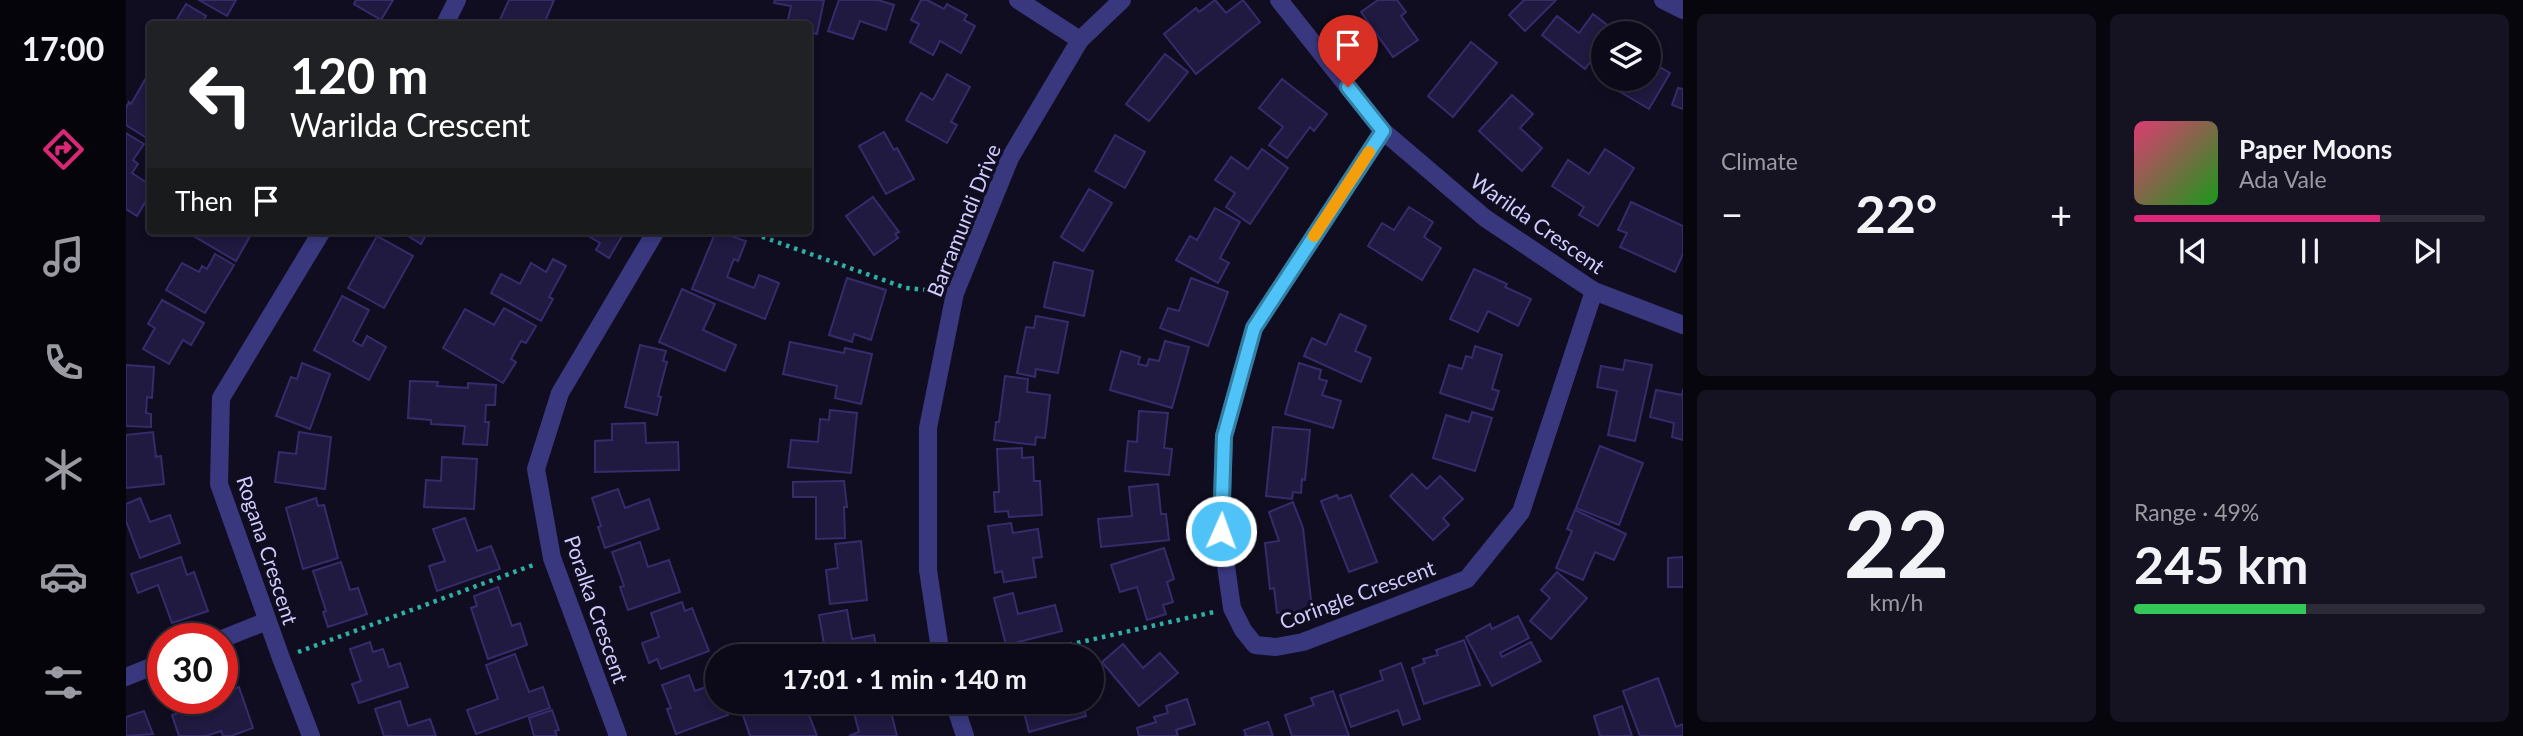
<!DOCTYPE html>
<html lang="en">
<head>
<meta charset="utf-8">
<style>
	body { margin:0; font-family:Lato,sans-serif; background:#151321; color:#f1f3f6; height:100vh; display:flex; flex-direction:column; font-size:26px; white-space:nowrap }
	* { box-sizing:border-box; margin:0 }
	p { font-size:23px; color:#9a9aa2 }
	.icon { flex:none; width:38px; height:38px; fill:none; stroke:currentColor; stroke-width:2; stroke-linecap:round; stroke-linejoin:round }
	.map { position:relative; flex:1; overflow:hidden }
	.details { display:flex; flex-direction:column; gap:14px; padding:14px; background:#07060d; width:840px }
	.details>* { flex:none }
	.hud { position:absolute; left:21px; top:21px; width:665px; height:214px; border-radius:7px; box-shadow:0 4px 10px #0003,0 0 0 2px #2c2b37; background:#202124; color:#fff; overflow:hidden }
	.buttons { position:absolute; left:1465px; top:21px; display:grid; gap:14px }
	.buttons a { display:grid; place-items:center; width:70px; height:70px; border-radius:50%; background:#0c0a18; box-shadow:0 4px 10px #0003,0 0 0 2px #2c2b37; font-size:35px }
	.speed { position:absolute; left:21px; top:623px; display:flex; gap:14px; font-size:35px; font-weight:700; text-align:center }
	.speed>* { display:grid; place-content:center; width:91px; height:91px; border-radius:50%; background:#0c0a18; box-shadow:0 4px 10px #0003,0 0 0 2px #2c2b37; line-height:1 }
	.speed .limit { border:10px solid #d22; background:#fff; color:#111 }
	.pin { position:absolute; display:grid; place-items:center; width:60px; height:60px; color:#fff; margin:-72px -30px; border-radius:50% 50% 50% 0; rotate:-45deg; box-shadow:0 0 7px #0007 }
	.pin .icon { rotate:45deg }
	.me { position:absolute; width:77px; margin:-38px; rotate:2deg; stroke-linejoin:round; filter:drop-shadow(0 0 5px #0008) }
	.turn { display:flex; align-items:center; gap:24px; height:147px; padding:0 28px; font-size:32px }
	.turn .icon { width:91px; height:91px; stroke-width:2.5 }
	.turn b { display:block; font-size:49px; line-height:60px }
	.then { display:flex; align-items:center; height:66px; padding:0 28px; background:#0003; gap:14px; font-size:26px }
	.big { font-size:52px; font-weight:700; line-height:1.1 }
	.details .widget { flex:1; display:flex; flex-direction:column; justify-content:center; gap:10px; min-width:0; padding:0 24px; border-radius:10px; background:#151321 }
	.details .dial { align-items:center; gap:0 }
	.dial b { font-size:91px; line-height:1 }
	.song { display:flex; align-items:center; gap:21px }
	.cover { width:84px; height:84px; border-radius:10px; background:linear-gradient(135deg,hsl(340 70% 55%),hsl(120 70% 35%)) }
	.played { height:7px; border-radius:4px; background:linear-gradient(90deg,#db2777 70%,#2c2b37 70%) }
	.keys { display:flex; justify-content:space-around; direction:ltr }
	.heat { display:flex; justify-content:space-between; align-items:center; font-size:38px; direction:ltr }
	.charge { height:10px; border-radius:5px; background:linear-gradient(90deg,#34c759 49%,#2c2b37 0) }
	.details .tiles { flex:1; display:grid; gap:14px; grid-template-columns:repeat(2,1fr) }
	.trip { position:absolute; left:579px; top:644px; width:399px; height:70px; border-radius:35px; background:#0c0a18; box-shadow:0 4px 10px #0003,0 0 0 2px #2c2b37; font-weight:700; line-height:70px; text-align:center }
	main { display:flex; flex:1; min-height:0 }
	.dock { display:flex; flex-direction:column; width:126px; justify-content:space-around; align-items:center; background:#05040a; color:#9a9aa2 }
	.dock .icon { width:49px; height:49px }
	.dock .selected { color:#db2777 }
	.dock b { font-size:32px; color:#f1f3f6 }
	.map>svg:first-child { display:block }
	.building { fill:#201940; stroke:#372b6c; stroke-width:2 }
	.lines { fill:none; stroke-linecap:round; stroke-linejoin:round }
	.path { stroke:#2fb0a5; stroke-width:4.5; stroke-dasharray:3.5 5; stroke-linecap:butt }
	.minor { stroke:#39387e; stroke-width:18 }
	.route-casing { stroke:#337fa1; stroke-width:18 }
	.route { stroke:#4fc3f7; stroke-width:12 }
	.slow { stroke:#f59e0b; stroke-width:12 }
	.labels { text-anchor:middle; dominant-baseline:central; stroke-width:7; stroke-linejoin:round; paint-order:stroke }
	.street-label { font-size:21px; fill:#d0ccfe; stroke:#100d20 }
</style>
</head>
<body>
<main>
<nav class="dock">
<b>17:00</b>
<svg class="icon selected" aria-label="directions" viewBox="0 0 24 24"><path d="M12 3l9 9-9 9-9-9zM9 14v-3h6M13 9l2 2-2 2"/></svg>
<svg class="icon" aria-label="music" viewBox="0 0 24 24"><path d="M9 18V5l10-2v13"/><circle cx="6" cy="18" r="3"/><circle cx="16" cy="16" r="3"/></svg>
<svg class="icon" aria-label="phone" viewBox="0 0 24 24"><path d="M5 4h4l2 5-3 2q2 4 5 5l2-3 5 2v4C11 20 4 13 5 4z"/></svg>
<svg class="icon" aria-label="climate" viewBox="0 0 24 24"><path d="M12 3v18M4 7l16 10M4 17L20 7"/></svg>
<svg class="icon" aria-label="car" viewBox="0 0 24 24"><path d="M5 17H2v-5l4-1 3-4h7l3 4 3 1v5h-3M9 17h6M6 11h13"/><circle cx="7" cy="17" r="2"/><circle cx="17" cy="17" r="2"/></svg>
<svg class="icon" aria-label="filters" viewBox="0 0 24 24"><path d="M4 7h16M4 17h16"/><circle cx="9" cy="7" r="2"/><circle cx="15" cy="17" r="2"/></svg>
</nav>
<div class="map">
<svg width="1557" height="736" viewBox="0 0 1557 736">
	<rect width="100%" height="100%" fill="#100d20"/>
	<g class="building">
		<polygon points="73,0 110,0 101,16"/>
		<polygon points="230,0 267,0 255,20 228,4"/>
		<polygon points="383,0 428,0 418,24 372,24"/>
		<polygon points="649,0 698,0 691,34 682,32 682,24 661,24 665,6 648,3"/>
		<polygon points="713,0 752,0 768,5 760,30 734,21 727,39 702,31"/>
		<polygon points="795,0 801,0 818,9 821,4 841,15 838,20 849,26 835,53 814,41 807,55 784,42 793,24 785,20"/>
		<polygon points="1089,0 1100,13 1117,0 1134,22 1070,74 1038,34 1070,8 1073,12"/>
		<polygon points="1252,0 1271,0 1280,12 1275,16 1292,40 1267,57 1235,12"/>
		<polygon points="1398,0 1430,0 1399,31 1383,15"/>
		<polygon points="60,4 80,16 76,24 48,24"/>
		<polygon points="1467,14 1488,30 1486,33 1477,33 1477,45 1459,69 1416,35 1431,16 1453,33"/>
		<polygon points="1345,42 1371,63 1327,117 1302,96"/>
		<polygon points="1039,54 1062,72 1023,121 1000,104"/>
		<polygon points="1522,60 1544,73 1523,109 1474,80 1477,76 1477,79 1522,79"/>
		<polygon points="24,71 24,140 0,125 0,108 3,102 5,104"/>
		<polygon points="821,74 844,87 825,122 831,125 821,143 780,120 795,93 807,100"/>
		<polygon points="1156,79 1201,114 1188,131 1184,127 1161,158 1143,145 1157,127 1133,108"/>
		<polygon points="1552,88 1557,89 1557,109 1546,105"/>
		<polygon points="1386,95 1407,114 1394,128 1416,148 1396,171 1353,131"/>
		<polygon points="758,132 768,150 771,148 788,179 760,194 733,146"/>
		<polygon points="0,133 18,144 7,160 12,164 6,173 24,185 24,194 11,216 0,209"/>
		<polygon points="989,135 1019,152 999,188 969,171"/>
		<polygon points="1136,149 1162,168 1124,224 1100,207 1109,193 1089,180 1105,157 1122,169"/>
		<polygon points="1479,149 1508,168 1472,226 1453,215 1458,207 1426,186 1442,160 1463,174"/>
		<polygon points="963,189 986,203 957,251 935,237"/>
		<polygon points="747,197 773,232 769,234 772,238 748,255 720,216"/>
		<polygon points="1505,202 1557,226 1557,254 1549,272 1494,247 1501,233 1492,230"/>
		<polygon points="1283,207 1307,222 1298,237 1315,248 1296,280 1242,246 1256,223 1268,230"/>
		<polygon points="1089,208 1114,222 1094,258 1103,263 1092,283 1050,260 1064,236 1071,240"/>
		<polygon points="66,231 127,231 110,261 64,234"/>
		<polygon points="274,231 302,231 295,244"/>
		<polygon points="454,231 499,231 483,258 470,250 474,243"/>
		<polygon points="590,231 620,241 612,261 608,259 601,277 628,288 633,275 653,283 639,319 566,289"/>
		<polygon points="251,236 287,256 258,308 222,288"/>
		<polygon points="89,254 108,265 79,313 40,290 56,263 73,272 76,266 81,269"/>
		<polygon points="427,259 440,266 423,297 427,299 415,321 365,293 375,274 394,284 405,263 420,272"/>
		<polygon points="928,262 967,271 958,316 918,307"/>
		<polygon points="1348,269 1381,284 1379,287 1405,299 1392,326 1362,311 1352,332 1324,319"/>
		<polygon points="721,278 760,290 745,340 728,334 726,342 703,335"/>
		<polygon points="1065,278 1102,292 1082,346 1034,328 1042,308 1053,311"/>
		<polygon points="556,289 589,304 577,330 610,345 599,371 533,342"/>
		<polygon points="216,296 243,310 227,341 236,346 241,336 260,347 243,380 188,350"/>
		<polygon points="36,300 78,323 65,345 57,340 43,364 17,349 29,328 22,324"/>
		<polygon points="378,308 410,326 400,343 395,341 385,359 390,362 377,383 317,348 339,309 368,325"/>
		<polygon points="1214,314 1240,326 1229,351 1245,358 1235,382 1178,356 1186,338 1200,345"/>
		<polygon points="910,316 942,322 932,373 910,369 909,377 891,373 900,327 908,328"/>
		<polygon points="1039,341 1063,347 1046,408 984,390 995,351 1014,357 1012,364 1021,366 1023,359 1033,361"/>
		<polygon points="664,342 718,353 719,348 746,354 735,404 709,398 711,386 657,374"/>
		<polygon points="514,345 540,351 537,361 541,362 532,396 535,397 531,415 499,407"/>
		<polygon points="1349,346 1376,355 1366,389 1373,391 1367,410 1314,393 1323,365 1336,369 1340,356 1346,358"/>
		<polygon points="1499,360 1526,365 1509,441 1482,435 1491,391 1471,387 1475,366 1497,370"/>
		<polygon points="176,363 204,374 184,429 150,416 165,377 171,379"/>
		<polygon points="1173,363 1195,370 1193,379 1201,381 1196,395 1215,401 1207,428 1159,414"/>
		<polygon points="0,365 28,367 26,398 21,397 20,413 25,414 25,427 0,426"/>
		<polygon points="879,376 902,379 901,392 924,395 919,438 910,437 909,445 868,440 870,422 873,422"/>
		<polygon points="284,381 312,382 311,386 342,388 342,383 370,385 369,405 360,405 359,422 363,422 361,445 337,444 339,426 305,424 305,420 282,418"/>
		<polygon points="1557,389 1557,440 1546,437 1548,423 1524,417 1530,390 1556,395"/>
		<polygon points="704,410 731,413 725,473 662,467 665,440 692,442 694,419 703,420"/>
		<polygon points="1013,411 1042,413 1038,448 1046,449 1043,475 999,471 1002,441 1011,442"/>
		<polygon points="1346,412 1366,418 1349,471 1307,458 1320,415 1343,422"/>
		<polygon points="519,423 520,443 552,442 553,470 469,472 469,441 486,440 486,424"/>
		<polygon points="1147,427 1184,430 1179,480 1176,479 1175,493 1167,492 1166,499 1140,496"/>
		<polygon points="27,432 30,457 35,456 38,484 0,488 0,435"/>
		<polygon points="173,432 205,437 199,489 149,482 153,452 170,454"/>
		<polygon points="1474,446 1517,463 1493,525 1450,508"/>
		<polygon points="896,448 896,458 907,457 908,481 914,481 916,515 883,517 882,511 869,512 868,492 873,492 871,449"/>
		<polygon points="316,457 351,459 348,509 298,507 300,480 315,481"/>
		<polygon points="1286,474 1301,489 1314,476 1337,499 1317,518 1323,525 1307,540 1264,496"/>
		<polygon points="718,481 721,507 718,507 719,538 690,539 690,497 667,497 667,482"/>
		<polygon points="1032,484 1035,514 1040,514 1043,540 975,547 972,519 1006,516 1003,487"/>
		<polygon points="492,489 499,508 523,499 533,529 479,548 472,527 475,526 466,498"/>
		<polygon points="1211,495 1213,499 1225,495 1251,562 1223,572 1195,501"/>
		<polygon points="14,498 24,522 44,515 54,543 14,558 0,521 0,504"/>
		<polygon points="190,498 192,506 198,505 212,558 177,569 160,508"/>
		<polygon points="1167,502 1177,528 1186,609 1151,613 1148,588 1144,589 1139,543 1153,541 1143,512"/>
		<polygon points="1449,510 1500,534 1488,560 1469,552 1457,580 1430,568 1446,531 1441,529"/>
		<polygon points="339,518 351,551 365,546 374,569 311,591 303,566 319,561 307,529"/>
		<polygon points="885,523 887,533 912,529 916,557 907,558 910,577 878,582 876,571 869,573 862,526"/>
		<polygon points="735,541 741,600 704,604 700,570 712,568 709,544"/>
		<polygon points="514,542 522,567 543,560 554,592 502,610 494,587 498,586 486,552"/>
		<polygon points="1038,548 1048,579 1041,582 1047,602 1037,605 1040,614 1021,620 1011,587 994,592 985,565"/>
		<polygon points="55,557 61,575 68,572 82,611 46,623 32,585 12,593 5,574"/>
		<polygon points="1557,557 1557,587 1542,587 1542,558"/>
		<polygon points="215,562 224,590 232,588 241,614 202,627 197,612 200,611 187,571"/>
		<polygon points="1431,572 1461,598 1425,639 1404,621 1424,598 1415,590"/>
		<polygon points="372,587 386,626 394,623 401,645 362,659 345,608 351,606 348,596"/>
		<polygon points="887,593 892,614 929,605 936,631 880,645 868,598"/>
		<polygon points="556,602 559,611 566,608 583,651 535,669 531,659 523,663 516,643 533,637 525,613"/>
		<polygon points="721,610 726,639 748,635 752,656 678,656 677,648 698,644 693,615"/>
		<polygon points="1392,616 1403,638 1374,653 1376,657 1405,642 1415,661 1366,686 1340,637 1364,624 1366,629"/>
		<polygon points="1338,640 1354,685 1298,704 1286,668 1299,663 1297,659 1312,655 1310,650"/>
		<polygon points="244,642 247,652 257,649 263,667 274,663 282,687 233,703 226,684 235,681 224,649"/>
		<polygon points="997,644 1017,668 1034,653 1052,673 1013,706 976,662"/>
		<polygon points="389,654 403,692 417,687 424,708 350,734 341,710 372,699 360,665"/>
		<polygon points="1275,663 1294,719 1277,725 1272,710 1225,727 1214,695 1257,680 1254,671"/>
		<polygon points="96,673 98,673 104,690 113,687 127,728 105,736 97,736 95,731 80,736 53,736 46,715 75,705 73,698 96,698"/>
		<polygon points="563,675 569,691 592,683 592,702 611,702 612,704 600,709 602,715 550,734 541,709 545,708 536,685"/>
		<polygon points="1532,678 1550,727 1557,724 1557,736 1514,736 1497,691"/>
		<polygon points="1207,691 1223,736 1166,736 1159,715 1188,705 1185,698"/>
		<polygon points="1061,699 1069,724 1050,730 1052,736 1013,736 1011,728 1030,722 1028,717 1042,713 1040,706"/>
		<polygon points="274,701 282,726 304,719 310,736 258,736 249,709"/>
		<polygon points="652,702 678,702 691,736 624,736 617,715"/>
		<polygon points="725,702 753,702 756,714 765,712 771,736 723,736 733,732"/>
		<polygon points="898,702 956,702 960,716 903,732 898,712 901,711"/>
		<polygon points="1496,706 1506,736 1474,736 1468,716"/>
		<polygon points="426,710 433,730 429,731 431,736 408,736 403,718"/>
		<polygon points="18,711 27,734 0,736 0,717"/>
		<polygon points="1142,722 1147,736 1118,736 1120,735 1118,730"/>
	</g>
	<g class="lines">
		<g class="path">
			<polyline points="620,231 780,288 810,291"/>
			<polyline points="172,652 410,564"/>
			<polyline points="893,656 1088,612"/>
		</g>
		<g class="minor">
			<polyline points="892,0 954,40"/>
			<polyline points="1153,0 1257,131 1359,218 1468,291 1557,325"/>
			<polyline points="1537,0 1557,10"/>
			<polyline points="319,24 331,0"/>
			<polyline points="1257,131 1128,328 1098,436 1095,531 1106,608 1117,630 1129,645 1150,647 1177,642 1341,579 1395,512 1468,291"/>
			<polyline points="96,639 141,621"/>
			<polyline points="815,656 802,570 802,428 829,293 884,158 954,40 996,0"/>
			<polyline points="0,677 37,662"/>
			<polyline points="828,702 839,736"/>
			<polyline points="185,736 155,658 93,484 95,398 196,231"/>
			<polyline points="492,736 426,558 410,469 434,393 530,231"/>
		</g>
	</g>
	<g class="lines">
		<g class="route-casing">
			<polyline id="route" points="1095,531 1098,436 1128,328 1257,131 1222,87"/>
		</g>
		<use href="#route" class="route"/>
		<polyline class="slow" points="1188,236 1243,152"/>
	</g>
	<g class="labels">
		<g class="street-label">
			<text transform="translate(837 220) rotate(-68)">Barramundi Drive</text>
			<text transform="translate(1412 223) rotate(35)">Warilda Crescent</text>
			<text transform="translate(142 550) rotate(72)">Rogana Crescent</text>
			<text transform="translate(1231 594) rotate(-20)">Coringle Crescent</text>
			<text transform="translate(471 609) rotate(71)">Poralka Crescent</text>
		</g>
	</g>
</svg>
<div class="buttons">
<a><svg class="icon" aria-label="layers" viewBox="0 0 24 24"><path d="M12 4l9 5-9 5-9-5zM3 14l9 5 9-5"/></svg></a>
</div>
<div class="speed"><div class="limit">30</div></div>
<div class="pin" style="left:1222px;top:87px;background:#d93025"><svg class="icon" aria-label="arrive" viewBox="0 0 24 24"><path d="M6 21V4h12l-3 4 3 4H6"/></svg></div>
<svg class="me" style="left:1095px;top:531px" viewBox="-20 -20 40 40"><circle r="17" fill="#4fc3f7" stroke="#fff" stroke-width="3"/><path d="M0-11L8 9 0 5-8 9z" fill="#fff"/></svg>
<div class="trip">17:01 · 1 min · 140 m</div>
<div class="hud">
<div class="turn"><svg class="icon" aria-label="left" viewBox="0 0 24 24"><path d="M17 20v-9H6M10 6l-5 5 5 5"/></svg><div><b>120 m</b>Warilda Crescent</div></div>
<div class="then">Then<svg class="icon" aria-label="arrive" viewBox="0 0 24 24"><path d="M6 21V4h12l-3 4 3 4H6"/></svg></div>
</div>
</div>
<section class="details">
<div class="tiles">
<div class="widget"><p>Climate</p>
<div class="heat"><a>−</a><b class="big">22°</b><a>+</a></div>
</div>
<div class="widget">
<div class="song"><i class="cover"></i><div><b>Paper Moons</b><p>Ada Vale</p></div></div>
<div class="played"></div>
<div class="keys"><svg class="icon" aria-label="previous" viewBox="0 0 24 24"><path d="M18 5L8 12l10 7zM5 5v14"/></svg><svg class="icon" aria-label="pause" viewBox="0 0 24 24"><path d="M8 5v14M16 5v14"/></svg><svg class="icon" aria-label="next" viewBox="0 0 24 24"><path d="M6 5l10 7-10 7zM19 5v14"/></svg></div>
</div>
<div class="widget dial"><b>22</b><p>km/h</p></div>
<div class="widget"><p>Range · 49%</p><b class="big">245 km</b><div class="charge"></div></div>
</div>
</section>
</main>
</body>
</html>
